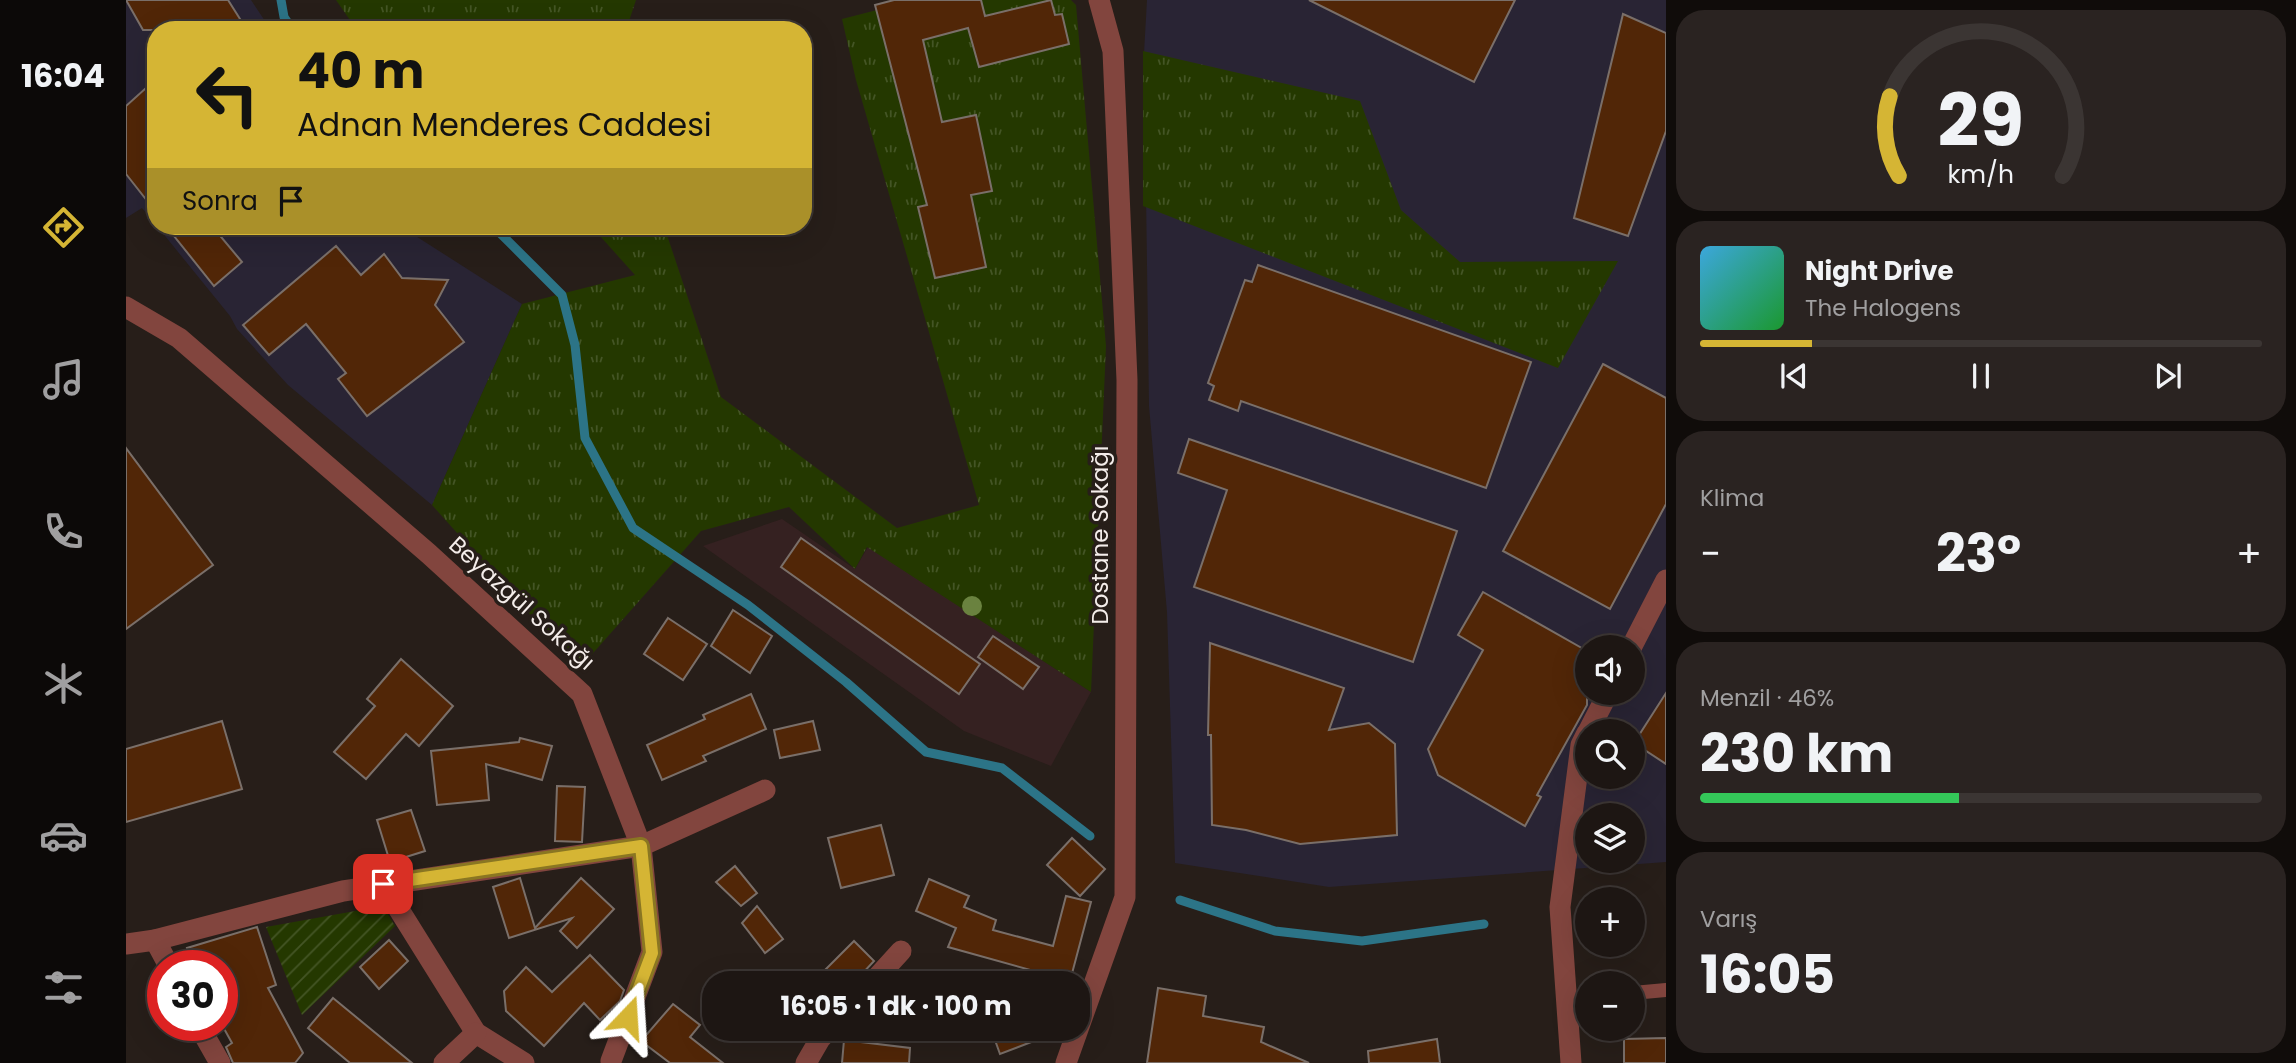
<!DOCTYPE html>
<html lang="tr">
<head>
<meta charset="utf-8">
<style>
	body { margin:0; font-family:Poppins,sans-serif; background:#2a2321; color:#f1f3f6; height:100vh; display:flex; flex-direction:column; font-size:26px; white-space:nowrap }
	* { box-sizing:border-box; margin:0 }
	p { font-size:23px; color:#a09fa0 }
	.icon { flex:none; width:38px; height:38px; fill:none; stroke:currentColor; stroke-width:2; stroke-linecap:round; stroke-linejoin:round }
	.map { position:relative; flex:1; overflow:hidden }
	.side { display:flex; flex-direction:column; gap:10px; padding:10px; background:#100c0a; width:630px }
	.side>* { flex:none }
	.hud { position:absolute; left:21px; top:21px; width:665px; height:214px; border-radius:28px; box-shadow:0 7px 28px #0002,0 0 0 2px #3b3533; background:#d5b534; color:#111; overflow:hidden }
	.controls { position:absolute; left:1449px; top:635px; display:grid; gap:14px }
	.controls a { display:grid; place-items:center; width:70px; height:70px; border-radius:50%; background:#1d1613; box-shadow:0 7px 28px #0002,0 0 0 2px #3b3533; font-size:35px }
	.speed { position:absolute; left:21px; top:950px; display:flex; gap:14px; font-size:35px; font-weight:700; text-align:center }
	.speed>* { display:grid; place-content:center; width:91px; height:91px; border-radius:50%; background:#1d1613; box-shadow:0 7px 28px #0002,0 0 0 2px #3b3533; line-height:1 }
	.speed .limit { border:10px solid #d22; background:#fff; color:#111 }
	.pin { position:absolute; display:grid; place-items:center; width:60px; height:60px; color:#fff; margin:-30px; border-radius:14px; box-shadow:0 4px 10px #0006 }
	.me { position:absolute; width:77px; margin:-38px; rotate:20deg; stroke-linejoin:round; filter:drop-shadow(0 0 5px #0008) }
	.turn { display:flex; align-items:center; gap:24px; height:147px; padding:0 35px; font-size:32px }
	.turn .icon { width:91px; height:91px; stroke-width:2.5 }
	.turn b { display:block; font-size:49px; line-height:60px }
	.then { display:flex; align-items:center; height:66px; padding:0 35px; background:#0003; gap:14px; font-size:26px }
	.big { font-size:52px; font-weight:700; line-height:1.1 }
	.side .tile { flex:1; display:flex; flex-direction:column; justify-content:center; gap:10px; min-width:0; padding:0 24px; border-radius:28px; background:#2a2321 }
	.side .dial { align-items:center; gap:0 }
	.dial svg { height:182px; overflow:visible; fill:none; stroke:#3b3533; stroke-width:7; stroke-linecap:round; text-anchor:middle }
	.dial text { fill:#f1f3f6; stroke:none }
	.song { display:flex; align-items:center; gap:21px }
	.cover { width:84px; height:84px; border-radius:10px; background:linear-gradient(135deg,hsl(200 70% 55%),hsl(130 70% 35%)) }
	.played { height:7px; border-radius:4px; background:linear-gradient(90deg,#d5b534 20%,#3b3533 20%) }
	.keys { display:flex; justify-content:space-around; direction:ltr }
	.heat { display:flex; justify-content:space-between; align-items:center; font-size:38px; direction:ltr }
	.charge { height:10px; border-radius:5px; background:linear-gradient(90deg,#34c759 46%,#3b3533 0) }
	.trip { position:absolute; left:576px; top:971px; width:388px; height:70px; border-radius:28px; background:#1d1613; box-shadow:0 7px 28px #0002,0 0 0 2px #3b3533; font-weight:700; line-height:70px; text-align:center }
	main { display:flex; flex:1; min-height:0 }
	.menu { display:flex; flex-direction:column; width:126px; justify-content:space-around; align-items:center; background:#0c0908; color:#a09fa0 }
	.menu .icon { width:49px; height:49px }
	.menu .active { color:#d5b534 }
	.menu b { font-size:32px; color:#f1f3f6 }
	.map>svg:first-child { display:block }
	.commercial { fill:#352121 }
	.industrial { fill:#292434; fill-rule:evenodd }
	.grass { fill:url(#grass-tufts) }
	.garden { fill:url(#garden-furrows) }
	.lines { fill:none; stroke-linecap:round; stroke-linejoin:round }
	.stream { stroke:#2c7487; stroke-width:9 }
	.building { fill:#512607; stroke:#7a6f69; stroke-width:2 }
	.service { stroke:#82453e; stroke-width:14 }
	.minor { stroke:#82453e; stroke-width:21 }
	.tree { fill:#6a823f }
	.route-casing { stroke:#8a7622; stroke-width:18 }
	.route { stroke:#d5b534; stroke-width:12 }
	.labels { text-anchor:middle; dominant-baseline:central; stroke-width:7; stroke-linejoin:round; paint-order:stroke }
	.street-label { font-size:23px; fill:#f4edea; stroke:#271e19 }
</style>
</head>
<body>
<main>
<nav class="menu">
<b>16:04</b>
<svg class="icon active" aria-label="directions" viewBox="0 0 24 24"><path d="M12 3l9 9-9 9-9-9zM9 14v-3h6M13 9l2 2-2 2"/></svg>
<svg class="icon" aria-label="music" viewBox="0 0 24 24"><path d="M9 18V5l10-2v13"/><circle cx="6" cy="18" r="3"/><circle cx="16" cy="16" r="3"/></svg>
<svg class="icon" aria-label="phone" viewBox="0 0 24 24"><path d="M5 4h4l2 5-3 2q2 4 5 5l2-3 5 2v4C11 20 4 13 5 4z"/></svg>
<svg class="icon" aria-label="climate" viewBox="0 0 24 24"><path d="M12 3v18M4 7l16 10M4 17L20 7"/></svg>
<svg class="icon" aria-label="car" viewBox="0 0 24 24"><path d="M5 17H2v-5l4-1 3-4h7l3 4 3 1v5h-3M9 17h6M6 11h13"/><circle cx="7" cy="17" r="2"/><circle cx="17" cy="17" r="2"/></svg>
<svg class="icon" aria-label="filters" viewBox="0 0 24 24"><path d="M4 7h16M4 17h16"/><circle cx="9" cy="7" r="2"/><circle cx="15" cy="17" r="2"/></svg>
</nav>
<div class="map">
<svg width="1540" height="1063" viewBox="0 0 1540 1063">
	<defs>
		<pattern id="grass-tufts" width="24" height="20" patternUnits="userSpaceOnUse" patternTransform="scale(1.75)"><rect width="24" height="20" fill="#243800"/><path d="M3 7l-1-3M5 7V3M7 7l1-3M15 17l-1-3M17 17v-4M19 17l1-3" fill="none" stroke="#445525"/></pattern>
		<pattern id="garden-furrows" width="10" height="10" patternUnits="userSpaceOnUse" patternTransform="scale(1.75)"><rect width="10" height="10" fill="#243800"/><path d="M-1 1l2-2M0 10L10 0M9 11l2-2" fill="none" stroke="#445525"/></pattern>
	</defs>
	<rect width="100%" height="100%" fill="#271e19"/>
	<polygon class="commercial" points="656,519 729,569 742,547 965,692 925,766 838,731 577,546"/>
	<g class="industrial">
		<polygon points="0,0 125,0 145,30 30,30 30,224 16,208 0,218"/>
		<path d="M1021,0H1540V862L1203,887L1049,863L1041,612L1023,406L1018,53ZM1461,648H1507V693H1461ZM1461,732H1507V777H1461ZM1461,816H1507V861H1461Z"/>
		<polygon points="31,226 274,226 396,304 306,505 162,385 111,329 104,316"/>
	</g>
	<g class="grass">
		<polygon points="210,0 510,0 500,30 231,30"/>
		<polygon points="790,0 945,0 950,5 980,346 965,692 741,547 729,569 663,507 575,531 453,669 306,505 396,304 509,275 465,226 538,226 595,397 771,528 853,505 730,80 716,19"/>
		<polygon points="1017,51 1234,101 1275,210 1334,262 1492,261 1432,368 1017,206"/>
	</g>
	<polygon class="garden" points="257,906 269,926 176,1015 140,927"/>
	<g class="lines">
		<g class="stream">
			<polyline points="155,0 158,17 167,30"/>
			<polyline points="357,226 372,231 436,295 449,345 459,438 507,528 622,605 720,682 800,752 876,768 964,836"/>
			<polyline points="1054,900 1149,931 1236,941 1358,924"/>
		</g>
	</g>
	<g class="building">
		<polygon points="0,0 102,0 121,30 17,30"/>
		<polygon points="768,0 855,0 859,16 925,0 929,15 936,14 943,44 853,67 842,28 797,40 816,122 850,115 866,191 845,195 860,267 809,278 792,207 801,205 749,5"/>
		<polygon points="1183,0 1389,0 1348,82"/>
		<polygon points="1497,14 1540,33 1540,131 1502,236 1448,218"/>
		<polygon points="30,79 30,212 0,174 0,106"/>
		<polygon points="40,226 86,226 116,262 88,286"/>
		<polygon points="210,246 235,275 258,254 276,278 322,280 309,305 338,342 241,416 212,379 220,373 180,324 143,355 117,325"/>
		<polygon points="1132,265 1405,362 1360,488 1115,401 1112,411 1083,400 1088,386 1082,383 1119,280 1126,282"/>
		<polygon points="1477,364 1540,398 1540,504 1484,609 1377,551"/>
		<polygon points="1063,439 1331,531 1287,662 1068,587 1101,490 1052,473"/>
		<polygon points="0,448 87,565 0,629"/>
		<polygon points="675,538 854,664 833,694 655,567"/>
		<polygon points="1357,592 1461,651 1461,705 1411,795 1415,797 1399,826 1312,775 1302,749 1357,650 1332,635"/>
		<polygon points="607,610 646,636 624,673 585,646"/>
		<polygon points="542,618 581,644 557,680 518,654"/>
		<polygon points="867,636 913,667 897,689 852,657"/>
		<polygon points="1084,643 1218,688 1203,730 1243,723 1269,744 1271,835 1174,844 1120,830 1086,825 1085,735 1082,735"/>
		<polygon points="275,659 327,706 293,746 280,734 240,779 208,752 249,706 241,699"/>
		<polygon points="1540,693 1540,764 1508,743"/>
		<polygon points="625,694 640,729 577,756 580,761 536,780 521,745 579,719 577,715"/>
		<polygon points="96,721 116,789 0,822 0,749"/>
		<polygon points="687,721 694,750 654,758 648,730"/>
		<polygon points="394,738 426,746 416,780 360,764 363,800 311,805 305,751 393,742"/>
		<polygon points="431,786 459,787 456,842 429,841"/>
		<polygon points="285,810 299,851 264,862 251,820"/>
		<polygon points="755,825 768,875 715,888 702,838"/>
		<polygon points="946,838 979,869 954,896 921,865"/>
		<polygon points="609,866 631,893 615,906 590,882"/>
		<polygon points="394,878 409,928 455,878 488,909 451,948 434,931 446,918 383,938 367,887"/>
		<polygon points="803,879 843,896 838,907 870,920 867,930 927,946 940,896 965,902 944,981 822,947 830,928 790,911"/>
		<polygon points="631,906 657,939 639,953 616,923"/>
		<polygon points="131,927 150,985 142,988 177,1053 169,1063 107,1063 100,1047 106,1043 96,1025 96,966 67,966 61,948"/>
		<polygon points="263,940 282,961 253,989 234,967"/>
		<polygon points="728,941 748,961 735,975 732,984 685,984"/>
		<polygon points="464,955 498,990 494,1001 474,1020 458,1003 418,1046 380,1011 378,991 400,967 426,992"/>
		<polygon points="1032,988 1080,996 1077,1016 1138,1027 1135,1042 1183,1063 1021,1063"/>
		<polygon points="207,998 286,1063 224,1063 182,1028"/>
		<polygon points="547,1004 574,1025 564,1037 597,1063 544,1063 515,1041"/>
		<polygon points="865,1029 934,1029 934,1031 874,1054"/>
		<polygon points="1540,1038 1540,1063 1498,1063 1498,1039"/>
		<polygon points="1311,1039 1314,1063 1243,1063 1242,1051"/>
		<polygon points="718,1040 784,1048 783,1063 716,1063"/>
	</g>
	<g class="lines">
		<polyline class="service" points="1507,993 1540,990"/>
		<g class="minor">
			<polyline points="0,307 53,338 303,554 456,694 515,846 526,952 485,1061"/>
			<polyline points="1505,648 1540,580"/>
			<polyline points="1462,732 1482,693"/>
			<polyline points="257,884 350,1033 398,1063"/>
			<polyline points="29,940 43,966"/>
			<polyline points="0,944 29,940 217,891 515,846 639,790"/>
			<polyline points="745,984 775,951"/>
			<polyline points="73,1026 94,1063"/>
			<polyline points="318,1063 350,1033"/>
			<polyline points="680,1063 694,1039 703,1029"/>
			<polyline points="940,1063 999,897 1001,380 987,51 973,0"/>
			<polyline points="1445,1063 1434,907 1455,745 1461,733"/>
		</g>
	</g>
	<circle class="tree" cx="846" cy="606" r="10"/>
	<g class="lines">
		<g class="route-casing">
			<polyline id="route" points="257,884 515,846 526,953 502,1017"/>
		</g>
		<use href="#route" class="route"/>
	</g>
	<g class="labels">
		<g class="street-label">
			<text transform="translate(974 535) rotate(-90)">Dostane Sokağı</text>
			<text transform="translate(396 603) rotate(42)">Beyazgül Sokağı</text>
		</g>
	</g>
</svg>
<div class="controls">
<a><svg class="icon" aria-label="sound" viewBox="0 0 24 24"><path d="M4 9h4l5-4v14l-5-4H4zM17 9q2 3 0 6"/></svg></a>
<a><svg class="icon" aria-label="search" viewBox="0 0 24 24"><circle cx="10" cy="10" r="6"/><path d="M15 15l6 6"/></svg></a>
<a><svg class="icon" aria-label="layers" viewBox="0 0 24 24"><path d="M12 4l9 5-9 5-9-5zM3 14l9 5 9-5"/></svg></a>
<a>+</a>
<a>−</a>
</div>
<div class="speed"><div class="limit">30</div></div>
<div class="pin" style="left:257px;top:884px;background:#d93025"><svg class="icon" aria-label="arrive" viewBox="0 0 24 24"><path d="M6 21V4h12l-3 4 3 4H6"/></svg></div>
<svg class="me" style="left:502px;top:1017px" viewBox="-20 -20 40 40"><path d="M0-17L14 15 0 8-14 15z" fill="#d5b534" stroke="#fff" stroke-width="4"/></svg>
<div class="trip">16:05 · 1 dk · 100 m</div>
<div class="hud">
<div class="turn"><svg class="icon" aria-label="left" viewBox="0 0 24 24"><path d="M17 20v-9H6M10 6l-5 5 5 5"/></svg><div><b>40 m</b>Adnan Menderes Caddesi</div></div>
<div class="then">Sonra<svg class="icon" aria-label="arrive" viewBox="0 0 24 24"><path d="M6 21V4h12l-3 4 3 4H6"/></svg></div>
</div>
</div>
<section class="side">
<div class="tile dial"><svg viewBox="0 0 100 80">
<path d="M14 69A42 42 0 1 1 86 69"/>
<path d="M14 69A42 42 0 0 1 10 34" stroke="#d5b534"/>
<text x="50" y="56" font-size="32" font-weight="700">29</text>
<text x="50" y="72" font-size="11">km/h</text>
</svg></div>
<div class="tile">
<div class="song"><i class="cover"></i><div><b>Night Drive</b><p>The Halogens</p></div></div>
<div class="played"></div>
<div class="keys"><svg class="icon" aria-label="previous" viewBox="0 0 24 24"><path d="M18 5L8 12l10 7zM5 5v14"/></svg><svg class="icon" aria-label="pause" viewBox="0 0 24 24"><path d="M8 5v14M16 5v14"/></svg><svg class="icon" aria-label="next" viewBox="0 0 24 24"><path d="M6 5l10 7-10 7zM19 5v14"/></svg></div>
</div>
<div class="tile"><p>Klima</p>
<div class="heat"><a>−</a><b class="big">23°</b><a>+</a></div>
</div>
<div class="tile"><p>Menzil · 46%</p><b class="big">230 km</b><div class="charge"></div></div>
<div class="tile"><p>Varış</p><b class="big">16:05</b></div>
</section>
</main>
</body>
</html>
